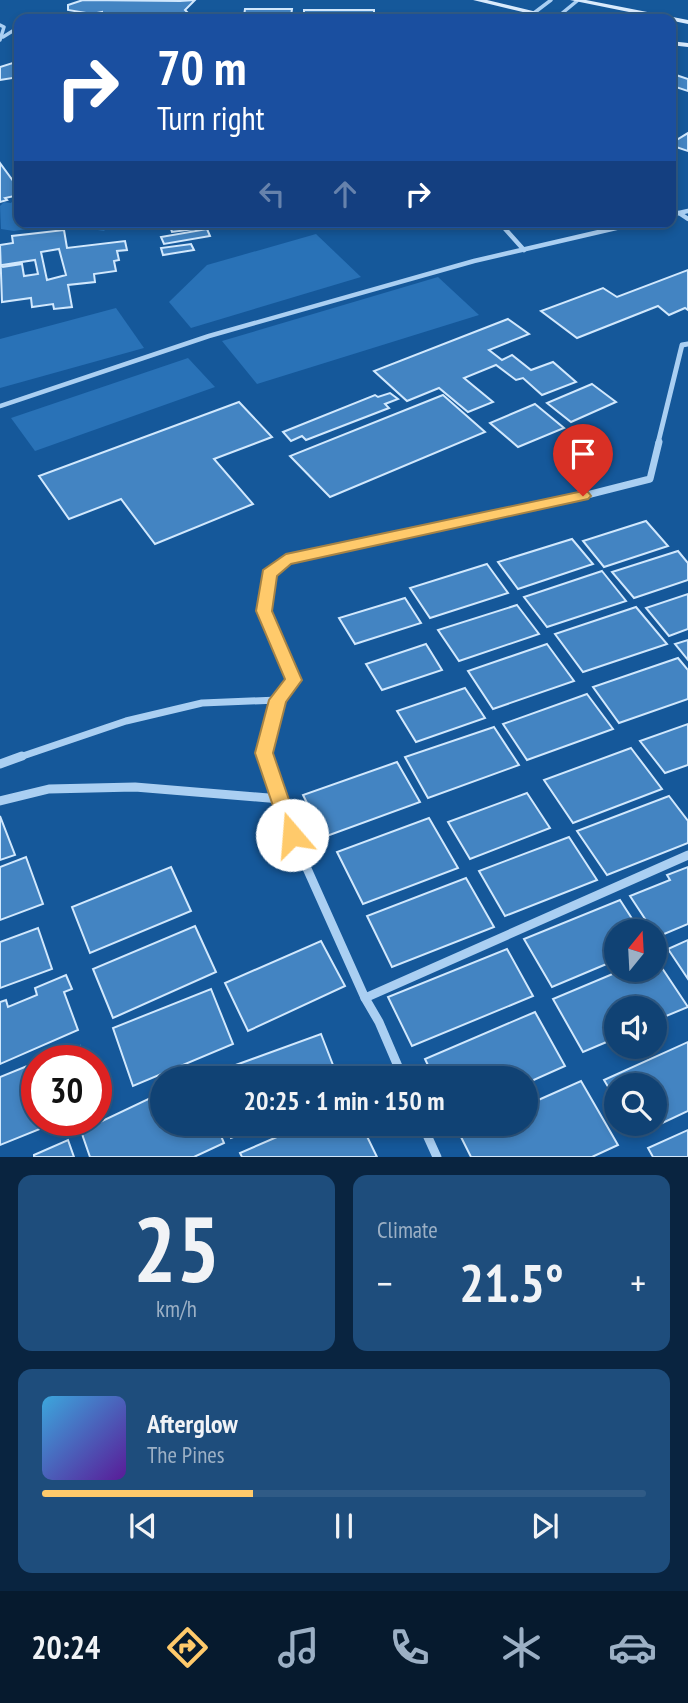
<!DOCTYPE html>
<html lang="en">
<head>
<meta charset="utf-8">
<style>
	body { margin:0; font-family:"PT Sans Narrow",sans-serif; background:#1e4d7c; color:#f1f3f6; height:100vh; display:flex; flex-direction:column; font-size:26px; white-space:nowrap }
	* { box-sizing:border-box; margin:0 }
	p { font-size:23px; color:#9cb0c5 }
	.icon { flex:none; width:38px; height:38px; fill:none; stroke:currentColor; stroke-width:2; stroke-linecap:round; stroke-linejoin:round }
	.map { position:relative; height:1157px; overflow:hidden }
	.drawer { display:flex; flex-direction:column; gap:18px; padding:18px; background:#092440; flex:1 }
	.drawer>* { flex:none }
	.hud { position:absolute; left:14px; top:14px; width:662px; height:214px; border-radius:14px; box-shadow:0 4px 10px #0003,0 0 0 2px #305b86; background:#1a4fa0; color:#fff; overflow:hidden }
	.needle { width:46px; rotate:18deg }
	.buttons { position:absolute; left:604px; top:919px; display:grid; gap:14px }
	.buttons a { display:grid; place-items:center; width:63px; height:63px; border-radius:50%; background:#104274; box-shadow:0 4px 10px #0003,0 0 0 2px #305b86; font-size:35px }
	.speed { position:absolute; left:21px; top:1045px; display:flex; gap:14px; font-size:35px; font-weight:700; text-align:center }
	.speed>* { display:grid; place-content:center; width:91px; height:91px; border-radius:50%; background:#104274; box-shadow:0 4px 10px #0003,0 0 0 2px #305b86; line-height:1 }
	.speed .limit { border:10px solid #d22; background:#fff; color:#111 }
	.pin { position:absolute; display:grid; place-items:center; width:60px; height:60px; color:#fff; margin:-72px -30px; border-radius:50% 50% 50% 0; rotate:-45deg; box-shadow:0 0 7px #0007 }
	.pin .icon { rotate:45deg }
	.me { position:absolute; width:77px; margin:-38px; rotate:342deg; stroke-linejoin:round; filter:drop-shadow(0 0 5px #0008) }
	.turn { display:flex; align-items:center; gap:24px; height:147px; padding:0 28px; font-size:32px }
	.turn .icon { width:91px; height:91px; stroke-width:2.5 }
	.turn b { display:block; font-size:49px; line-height:60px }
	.lanes { display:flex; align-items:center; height:66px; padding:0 28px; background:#0003; justify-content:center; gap:35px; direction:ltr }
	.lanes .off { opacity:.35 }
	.big { font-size:52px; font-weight:600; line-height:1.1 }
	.drawer .widget { flex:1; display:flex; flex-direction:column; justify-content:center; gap:10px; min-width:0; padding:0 24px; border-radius:14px; background:#1e4d7c }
	.drawer .dial { align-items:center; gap:0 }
	.dial b { font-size:91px; line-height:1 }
	.song { display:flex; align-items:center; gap:21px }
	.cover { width:84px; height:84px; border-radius:10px; background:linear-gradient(135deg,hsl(200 70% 55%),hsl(270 70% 35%)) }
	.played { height:7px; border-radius:4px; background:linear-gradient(90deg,#ffca6b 35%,#305b86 35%) }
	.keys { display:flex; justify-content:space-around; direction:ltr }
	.heat { display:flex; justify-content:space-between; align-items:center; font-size:38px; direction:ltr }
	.drawer .tiles { flex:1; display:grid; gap:18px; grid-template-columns:1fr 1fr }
	.widget:last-child { grid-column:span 2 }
	.trip { position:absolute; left:150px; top:1066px; width:388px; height:70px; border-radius:35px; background:#104274; box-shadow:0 4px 10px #0003,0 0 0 2px #305b86; font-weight:600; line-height:70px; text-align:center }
	.dock { display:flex; height:112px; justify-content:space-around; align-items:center; background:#061a2e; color:#9cb0c5 }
	.dock .icon { width:49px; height:49px }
	.dock .active { color:#ffca6b }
	.dock b { font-size:32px; color:#f1f3f6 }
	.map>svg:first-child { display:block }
	.green { fill:#2972b7 }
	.building { fill:#4384c2; stroke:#d1e8fd; stroke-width:2; fill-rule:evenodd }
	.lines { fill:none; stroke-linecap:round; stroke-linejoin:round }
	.lane-far1 { stroke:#aacff2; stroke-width:3.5 }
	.lane { stroke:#aacff2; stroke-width:4.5 }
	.street-far2 { stroke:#aacff2; stroke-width:5 }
	.street-far1 { stroke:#aacff2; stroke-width:7 }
	.street { stroke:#aacff2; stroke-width:9 }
	.secondary { fill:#d9eafc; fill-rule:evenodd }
	.route { fill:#ffca6b; stroke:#a68346; stroke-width:2 }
</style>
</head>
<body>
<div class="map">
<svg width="688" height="1157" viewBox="0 0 688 1157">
	<rect width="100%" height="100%" fill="#15589a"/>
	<g class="green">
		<polygon points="16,197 19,198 19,222 112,222 104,231 59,224 14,231 1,229 0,206 4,202 11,203"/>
		<polygon points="316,234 361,277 191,328 169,302 207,265"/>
		<polygon points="438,277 479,315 257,384 222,341"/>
		<polygon points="116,308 144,348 0,388 0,339"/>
		<polygon points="188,358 215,387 35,451 11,418"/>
	</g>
	<g class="building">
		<polygon points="83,0 180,1 195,0 185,10 192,17 191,19 148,19 152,17 117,15 114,18 102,17 102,12 92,14 68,10 68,5"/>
		<polygon points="245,9 292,9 291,16 244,16"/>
		<polygon points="304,10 374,10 374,17 304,16"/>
		<polygon points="19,61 19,77 0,80 0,67"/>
		<polygon points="670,73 688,79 688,91 676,87 670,90"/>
		<polygon points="688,133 688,151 670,145 670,144"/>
		<polygon points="0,163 19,189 19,195 5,198 7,200 0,202"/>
		<polygon points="176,222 217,222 218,226 172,232 170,226 177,225"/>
		<polygon points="207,229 210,236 164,244 161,237"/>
		<path d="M64,230L67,248L125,241L127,250L117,251L119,260L114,261L116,271L94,274L95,282L68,285L72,307L54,309L53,304L32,307L31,298L2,302L0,245L13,243L12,236ZM59,249L66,275L47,280L41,252ZM35,260L38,274L24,276L22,264L3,267L2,265Z"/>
		<polygon points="191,244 194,250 163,255 161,248"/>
		<polygon points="688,270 688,310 685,308 669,315 658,306 577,338 541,311 603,288 617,297"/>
		<polygon points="508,319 529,334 489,350 502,360 512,355 531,370 553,362 576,382 542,395 523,378 516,380 496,365 464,378 493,402 468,412 439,388 407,401 374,371"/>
		<polygon points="592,384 616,402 571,422 547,403"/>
		<polygon points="390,393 398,399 385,404 389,408 306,440 302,436 291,441 283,432 375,395 378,397"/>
		<polygon points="443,395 485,432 330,497 290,456"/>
		<polygon points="239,402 272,437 214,459 253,504 155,544 121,499 69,519 39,476"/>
		<polygon points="535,404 564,428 518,447 490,423"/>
		<polygon points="646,521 668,546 604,567 583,541"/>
		<polygon points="572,539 593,564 518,589 498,562"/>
		<polygon points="678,551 688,563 688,580 634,598 612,572"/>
		<polygon points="487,564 508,593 430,618 410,588"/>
		<polygon points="602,571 626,601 547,627 524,597"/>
		<polygon points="688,594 688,629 669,636 646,608"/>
		<polygon points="405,598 421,623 355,644 339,618"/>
		<polygon points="517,605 539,634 459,661 438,630"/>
		<polygon points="636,607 667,644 583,672 555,634"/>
		<polygon points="688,640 688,660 675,644"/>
		<polygon points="426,644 442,670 382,690 366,664"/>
		<polygon points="547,644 574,681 493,709 468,671"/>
		<polygon points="678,658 688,670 688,699 619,723 593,687"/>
		<polygon points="465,688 485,718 416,742 397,711"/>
		<polygon points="587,694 613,729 527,760 503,724"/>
		<polygon points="688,724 688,765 665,773 640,741"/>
		<polygon points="494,727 519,765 428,798 405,757"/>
		<polygon points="631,748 662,789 573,823 544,780"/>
		<polygon points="397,762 420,802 324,837 303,795"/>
		<polygon points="527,793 550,828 470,859 448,822"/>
		<polygon points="669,796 688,821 688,843 607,875 577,831"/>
		<polygon points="0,816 15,855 0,860"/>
		<polygon points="429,818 458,868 363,904 337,852"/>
		<polygon points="569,837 597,880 505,916 479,871"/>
		<polygon points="26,857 43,904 0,920 0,867"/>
		<polygon points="171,867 191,911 90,953 72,907"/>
		<polygon points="688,867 688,924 657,937 630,896 670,880 667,875"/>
		<polygon points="466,878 494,927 392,967 367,916"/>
		<polygon points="620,900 640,931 616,931 616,960 552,987 524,939"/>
		<polygon points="195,926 216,972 113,1018 93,969"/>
		<polygon points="38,928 52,969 0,988 0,942"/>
		<polygon points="688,940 688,979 668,949"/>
		<polygon points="321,941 345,986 248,1031 225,983"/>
		<polygon points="507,949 533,996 412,1046 388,997"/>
		<polygon points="654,956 688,1007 654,1021 654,1008 616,1008 616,1038 583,1052 553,999 622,970 654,970"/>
		<polygon points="66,975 72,989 64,992 78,1030 0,1064 0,1002 6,1000 8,1007 37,995 35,988"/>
		<polygon points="211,989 233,1044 133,1086 113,1028"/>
		<polygon points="535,1012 565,1066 527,1083 527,1078 434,1078 425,1059"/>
		<polygon points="321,1034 338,1078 212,1078 211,1074"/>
		<polygon points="688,1042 688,1111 637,1135 630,1124 654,1124 654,1085 616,1085 616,1100 604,1080"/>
		<polygon points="80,1046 84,1060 42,1060"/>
		<polygon points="37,1062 37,1120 62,1120 0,1145 0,1077"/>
		<polygon points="581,1081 618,1145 592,1157 471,1157 460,1135 486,1124 527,1124 527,1105"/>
		<polygon points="163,1092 163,1124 216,1124 224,1143 194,1157 90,1157 81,1131"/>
		<polygon points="227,1124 268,1124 231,1138"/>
		<polygon points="307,1124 361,1124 377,1157 242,1157 240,1153"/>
		<polygon points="688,1130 688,1157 653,1157 648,1148"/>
		<polygon points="68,1140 74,1157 34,1157 34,1155"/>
	</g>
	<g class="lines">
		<g class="lane-far1">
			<polyline points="33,19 42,14"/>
			<polyline points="526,19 551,0"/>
			<polyline points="555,19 577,1"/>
			<polyline points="0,25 4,27 0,40"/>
			<polyline points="3,37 19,27"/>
		</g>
		<g class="lane">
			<polyline points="679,213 688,219"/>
			<polyline points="670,215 688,211"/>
			<polyline points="499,222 524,250"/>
			<polyline points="0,406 209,336 474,261 642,222"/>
		</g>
		<polyline class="street-far2" points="658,443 682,345 688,344"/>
		<g class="street-far1">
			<polyline points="17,758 126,721 202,703 278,700 294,680 264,611 269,574 286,559 583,496 650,479 659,442"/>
			<polyline points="266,758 264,753 278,700"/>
		</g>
		<g class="street">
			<polyline points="265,756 292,835 365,998 688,855"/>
			<polyline points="0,764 22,756"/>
			<polyline points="0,801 49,789 135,787 280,799"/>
			<polyline points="365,998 379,1022 403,1078"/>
			<polyline points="422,1124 437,1157"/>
		</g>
		<g class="secondary">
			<polygon points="473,0 487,0 566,19 552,19"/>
			<polygon points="570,0 586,0 688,20 688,24"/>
			<polygon points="670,41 688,43 688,47 670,45"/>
		</g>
	</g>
	<polygon class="route" points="583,491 588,492 591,496 588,499 291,564 277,576 272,611 302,680 286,702 273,753 301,835 299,841 292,843 285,841 255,753 269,700 285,679 256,611 263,570 286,554"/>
</svg>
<div class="buttons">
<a><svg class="needle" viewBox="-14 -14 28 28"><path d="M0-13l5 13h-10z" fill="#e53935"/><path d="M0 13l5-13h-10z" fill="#9cb0c5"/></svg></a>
<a><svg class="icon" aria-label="sound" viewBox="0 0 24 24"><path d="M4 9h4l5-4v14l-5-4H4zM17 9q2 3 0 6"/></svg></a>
<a><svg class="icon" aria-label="search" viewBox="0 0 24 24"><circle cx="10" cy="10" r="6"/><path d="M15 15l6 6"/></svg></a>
</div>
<div class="speed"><div class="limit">30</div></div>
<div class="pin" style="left:583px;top:496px;background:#d93025"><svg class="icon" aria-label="arrive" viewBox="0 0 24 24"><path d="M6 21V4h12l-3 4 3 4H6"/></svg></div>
<svg class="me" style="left:292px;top:835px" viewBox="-20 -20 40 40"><circle r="19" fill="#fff"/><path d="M0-13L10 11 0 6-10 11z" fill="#ffca6b"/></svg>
<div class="trip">20:25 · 1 min · 150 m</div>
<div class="hud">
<div class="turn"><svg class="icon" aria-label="right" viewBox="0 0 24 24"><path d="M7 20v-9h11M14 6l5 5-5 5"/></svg><div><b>70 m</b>Turn right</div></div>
<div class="lanes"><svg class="icon off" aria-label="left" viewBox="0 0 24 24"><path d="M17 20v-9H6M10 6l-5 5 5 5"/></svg><svg class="icon off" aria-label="ahead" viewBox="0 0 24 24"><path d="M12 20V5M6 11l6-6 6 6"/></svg><svg class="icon" aria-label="right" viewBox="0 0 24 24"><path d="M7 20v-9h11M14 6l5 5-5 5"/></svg></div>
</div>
</div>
<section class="drawer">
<div class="tiles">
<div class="widget dial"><b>25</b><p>km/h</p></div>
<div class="widget"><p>Climate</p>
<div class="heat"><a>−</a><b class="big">21.5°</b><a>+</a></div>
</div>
<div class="widget">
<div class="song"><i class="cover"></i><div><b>Afterglow</b><p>The Pines</p></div></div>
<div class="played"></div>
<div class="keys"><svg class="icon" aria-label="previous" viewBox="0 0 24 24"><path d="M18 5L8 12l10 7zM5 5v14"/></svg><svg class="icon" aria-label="pause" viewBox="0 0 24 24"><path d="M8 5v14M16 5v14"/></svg><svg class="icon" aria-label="next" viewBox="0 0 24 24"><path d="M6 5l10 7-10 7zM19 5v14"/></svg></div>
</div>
</div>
</section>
<nav class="dock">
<b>20:24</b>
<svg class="icon active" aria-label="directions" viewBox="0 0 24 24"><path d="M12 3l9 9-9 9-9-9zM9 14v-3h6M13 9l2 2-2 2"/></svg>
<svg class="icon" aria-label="music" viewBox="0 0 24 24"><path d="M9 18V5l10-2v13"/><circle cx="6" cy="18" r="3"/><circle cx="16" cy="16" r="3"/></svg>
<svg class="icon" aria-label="phone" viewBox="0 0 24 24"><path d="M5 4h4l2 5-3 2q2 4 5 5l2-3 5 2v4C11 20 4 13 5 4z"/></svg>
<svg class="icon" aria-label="climate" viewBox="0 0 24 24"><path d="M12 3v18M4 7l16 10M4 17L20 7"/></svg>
<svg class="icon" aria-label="car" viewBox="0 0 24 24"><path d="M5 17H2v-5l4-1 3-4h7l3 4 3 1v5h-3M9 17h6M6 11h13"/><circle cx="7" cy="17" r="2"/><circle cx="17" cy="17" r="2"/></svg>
</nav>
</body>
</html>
